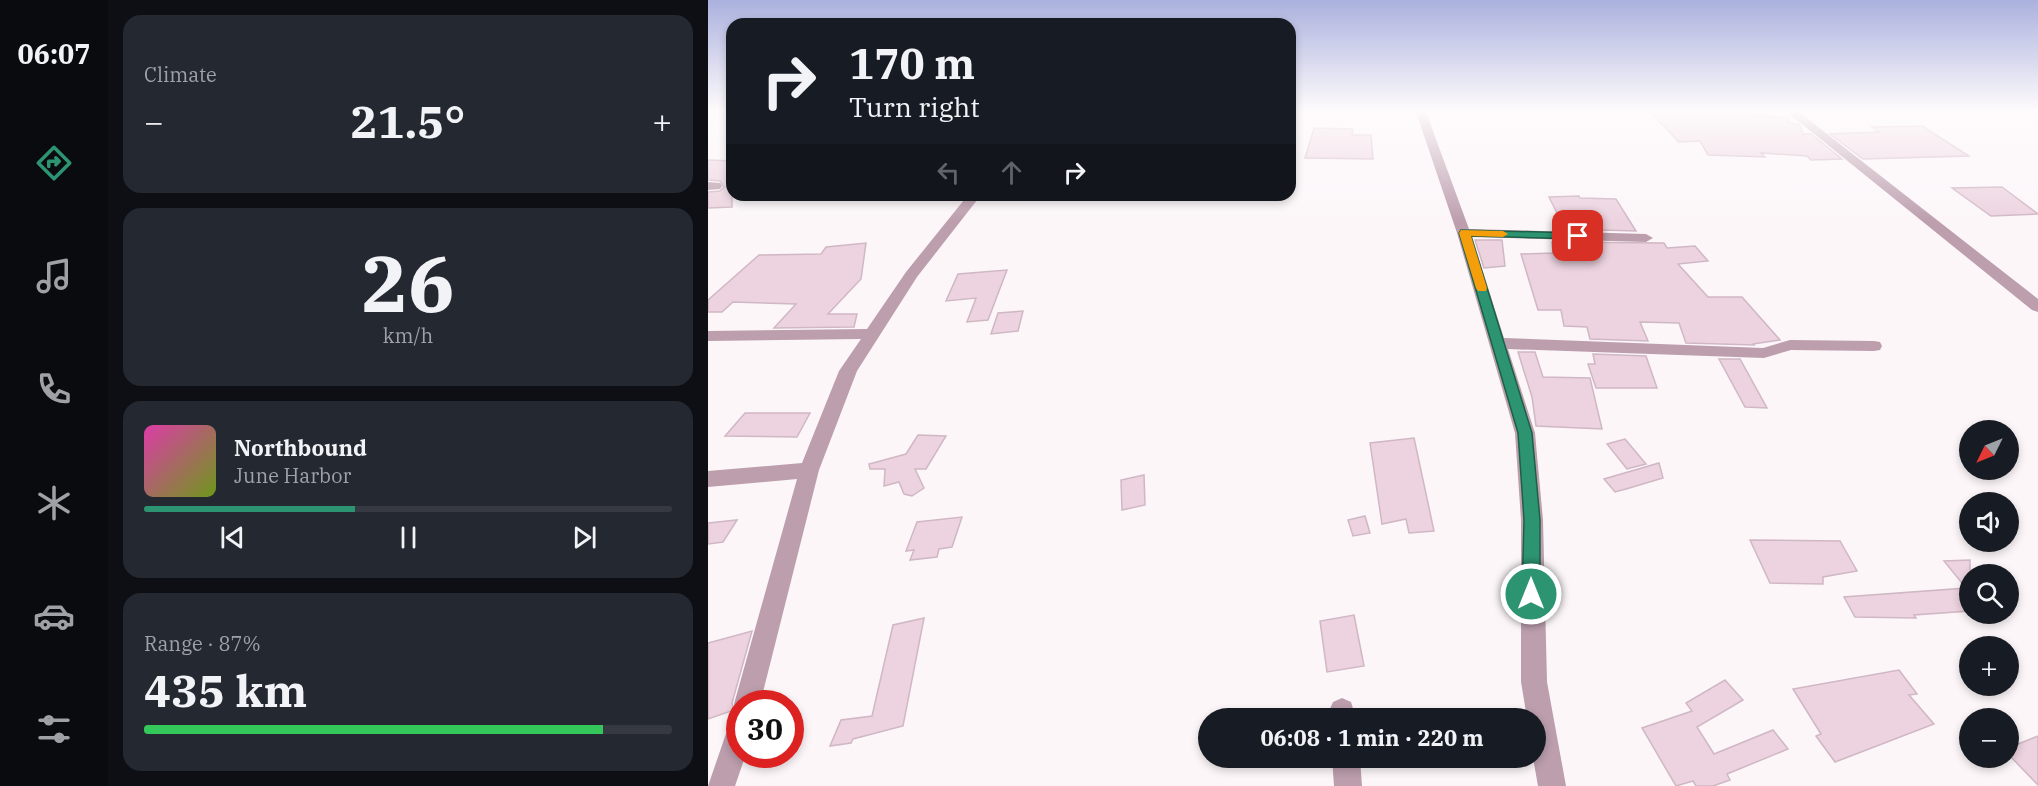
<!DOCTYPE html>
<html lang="en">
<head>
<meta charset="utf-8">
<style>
	body { margin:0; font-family:"IBM Plex Serif",serif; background:#242831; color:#f1f3f6; height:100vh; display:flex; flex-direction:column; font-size:22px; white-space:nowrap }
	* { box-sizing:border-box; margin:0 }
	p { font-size:20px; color:#9ea1a6 }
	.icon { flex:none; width:33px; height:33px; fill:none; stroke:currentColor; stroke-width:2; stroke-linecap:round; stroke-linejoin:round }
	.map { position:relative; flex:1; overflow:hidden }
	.panel { display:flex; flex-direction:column; gap:15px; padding:15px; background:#0d0f14; width:600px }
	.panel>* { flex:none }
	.hud { position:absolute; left:18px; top:18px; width:570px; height:183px; border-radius:18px; box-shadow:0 3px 9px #0003; background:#171b24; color:#f1f3f6; overflow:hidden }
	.needle { width:39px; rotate:227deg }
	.controls { position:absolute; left:1251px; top:420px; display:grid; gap:12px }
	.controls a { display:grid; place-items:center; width:60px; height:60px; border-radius:50%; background:#171b24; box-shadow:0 3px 9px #0003; font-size:30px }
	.speed { position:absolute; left:18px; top:690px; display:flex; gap:12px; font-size:30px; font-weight:700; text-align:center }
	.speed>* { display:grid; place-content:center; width:78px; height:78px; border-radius:50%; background:#171b24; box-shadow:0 3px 9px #0003; line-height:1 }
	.speed .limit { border:9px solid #d22; background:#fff; color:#111 }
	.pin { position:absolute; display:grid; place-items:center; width:51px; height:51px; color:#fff; margin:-26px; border-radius:12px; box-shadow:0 3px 9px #0006 }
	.me { position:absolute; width:66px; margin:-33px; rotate:0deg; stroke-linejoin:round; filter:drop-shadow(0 0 4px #0008) }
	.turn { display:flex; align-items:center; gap:21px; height:126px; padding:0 24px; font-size:27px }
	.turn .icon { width:78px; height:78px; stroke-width:2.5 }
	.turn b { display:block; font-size:42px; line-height:51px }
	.lanes { display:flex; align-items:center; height:57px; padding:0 24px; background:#0003; justify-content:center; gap:30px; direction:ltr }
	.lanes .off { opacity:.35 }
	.big { font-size:45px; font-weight:700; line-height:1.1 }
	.panel .card { flex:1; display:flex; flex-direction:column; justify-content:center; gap:9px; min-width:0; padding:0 21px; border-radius:18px; background:#242831 }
	.panel .dial { align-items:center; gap:0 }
	.dial b { font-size:78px; line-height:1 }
	.song { display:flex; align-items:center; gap:18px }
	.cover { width:72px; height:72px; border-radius:9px; background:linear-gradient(135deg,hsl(320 70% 55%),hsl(80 70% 35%)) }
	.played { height:6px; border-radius:3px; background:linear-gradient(90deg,#2d9471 40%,#363941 40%) }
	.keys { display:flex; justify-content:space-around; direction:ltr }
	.heat { display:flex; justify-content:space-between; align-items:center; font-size:33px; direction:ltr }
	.charge { height:9px; border-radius:4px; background:linear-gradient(90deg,#34c759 87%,#363941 0) }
	.trip { position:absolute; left:490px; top:708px; width:348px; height:60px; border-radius:30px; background:#171b24; box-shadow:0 3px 9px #0003; font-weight:700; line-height:60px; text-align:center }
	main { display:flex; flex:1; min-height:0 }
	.tabs { display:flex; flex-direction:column; width:108px; justify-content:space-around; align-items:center; background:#090b0e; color:#9ea1a6 }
	.tabs .icon { width:42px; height:42px }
	.tabs .current { color:#2d9471 }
	.tabs b { font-size:27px; color:#f1f3f6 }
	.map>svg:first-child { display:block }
	.building { fill:#ecd3df; stroke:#d0b7c4; stroke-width:1.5 }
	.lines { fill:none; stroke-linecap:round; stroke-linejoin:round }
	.minor { fill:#bc9ead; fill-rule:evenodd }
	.route { fill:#2d9471; stroke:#1d6049; stroke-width:1.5 }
	.slow { fill:#f59e0b }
</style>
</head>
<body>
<main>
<nav class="tabs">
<b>06:07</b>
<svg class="icon current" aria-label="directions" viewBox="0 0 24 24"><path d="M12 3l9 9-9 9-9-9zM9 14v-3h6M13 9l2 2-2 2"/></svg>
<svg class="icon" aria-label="music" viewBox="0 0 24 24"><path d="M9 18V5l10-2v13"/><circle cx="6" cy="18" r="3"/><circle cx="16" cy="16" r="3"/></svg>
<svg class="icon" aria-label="phone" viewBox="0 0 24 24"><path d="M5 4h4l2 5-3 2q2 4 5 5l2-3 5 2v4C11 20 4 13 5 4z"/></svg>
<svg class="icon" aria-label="climate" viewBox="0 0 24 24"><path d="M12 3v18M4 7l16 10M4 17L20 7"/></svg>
<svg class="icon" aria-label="car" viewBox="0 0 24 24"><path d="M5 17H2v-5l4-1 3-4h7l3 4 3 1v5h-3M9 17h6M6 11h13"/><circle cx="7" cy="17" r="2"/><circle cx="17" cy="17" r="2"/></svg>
<svg class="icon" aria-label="filters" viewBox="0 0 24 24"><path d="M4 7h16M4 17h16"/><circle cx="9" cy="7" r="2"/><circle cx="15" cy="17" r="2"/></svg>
</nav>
<section class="panel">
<div class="card"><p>Climate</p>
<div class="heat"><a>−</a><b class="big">21.5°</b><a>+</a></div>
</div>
<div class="card dial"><b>26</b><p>km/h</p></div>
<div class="card">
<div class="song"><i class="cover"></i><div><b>Northbound</b><p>June Harbor</p></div></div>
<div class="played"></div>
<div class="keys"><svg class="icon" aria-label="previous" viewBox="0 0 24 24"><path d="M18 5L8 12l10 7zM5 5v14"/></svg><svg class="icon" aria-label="pause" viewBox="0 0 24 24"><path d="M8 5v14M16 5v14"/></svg><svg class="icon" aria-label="next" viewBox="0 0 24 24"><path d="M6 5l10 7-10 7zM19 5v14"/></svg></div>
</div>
<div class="card"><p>Range · 87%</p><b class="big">435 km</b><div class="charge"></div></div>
</section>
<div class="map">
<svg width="1330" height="786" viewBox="0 0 1330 786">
	<rect width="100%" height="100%" fill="#fcf6f9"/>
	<g class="building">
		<polygon points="942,112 1022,112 1080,118 1081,123 1092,125 1095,134 1103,134 1134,159 1103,160 1099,156 1053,153 1057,157 1000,155 992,141 971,142"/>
		<polygon points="1214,126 1261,156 1155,159 1122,134 1171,132 1164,127"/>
		<polygon points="606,128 645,129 644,135 663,135 665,159 597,158"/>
		<polygon points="0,160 24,161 24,207 0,208 0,192 12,191 16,187 12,181 0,180"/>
		<polygon points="1294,187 1330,214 1283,216 1244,188"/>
		<polygon points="871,196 872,198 908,199 928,231 857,229 841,197"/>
		<polygon points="767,240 794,240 797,266 776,268"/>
		<polygon points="844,242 956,243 959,248 987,246 1000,261 970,264 1000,297 1034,297 1072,340 1045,344 1046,345 978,343 971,323 932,322 940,341 882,339 879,327 856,326 853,310 830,310 813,254 845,253"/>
		<polygon points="158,243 153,279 120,314 149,314 146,327 66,328 88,304 25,302 14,312 0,312 0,300 51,255 113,254 118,247"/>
		<polygon points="299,270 280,320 259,322 268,298 238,301 250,274"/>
		<polygon points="315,311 310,331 283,334 290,313"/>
		<polygon points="810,352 827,352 835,377 882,378 894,429 828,426 824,397"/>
		<polygon points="885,354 938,356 949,388 888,388 880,364 887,364"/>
		<polygon points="1011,359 1032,359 1059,408 1037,407"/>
		<polygon points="37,413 102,413 89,437 17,436"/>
		<polygon points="210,435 238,436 218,469 207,469 216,488 204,496 196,494 191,482 176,486 177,469 162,469 161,464 198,454"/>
		<polygon points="706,438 726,531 701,533 698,519 674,524 662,443"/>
		<polygon points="917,439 938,464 919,469 899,444"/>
		<polygon points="951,463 955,478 918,489 907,492 896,479"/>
		<polygon points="436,475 437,505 414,510 413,480"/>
		<polygon points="657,516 662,533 645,536 640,520"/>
		<polygon points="254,517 244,547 231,549 229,557 202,560 206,550 198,551 209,522"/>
		<polygon points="29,520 15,542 0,544 0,523"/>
		<polygon points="1042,540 1132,541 1149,571 1115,577 1115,584 1062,583"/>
		<polygon points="1262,560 1262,611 1206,615 1208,618 1147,617 1136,597 1258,588 1236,561"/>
		<polygon points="646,615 656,666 619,672 612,621"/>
		<polygon points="216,618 195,726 145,739 143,743 122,746 133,720 164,716 185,625"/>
		<polygon points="44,631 24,703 26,710 0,719 0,643"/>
		<polygon points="1191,670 1209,694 1201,695 1226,724 1127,762 1108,736 1113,734 1085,689"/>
		<polygon points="1017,680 1035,700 989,727 1006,754 1065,730 1080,749 1019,774 1022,780 1005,786 988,786 985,781 968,786 934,728 984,711 978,703"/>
		<polygon points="1330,736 1330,785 1300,754 1300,748"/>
	</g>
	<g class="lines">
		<g class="minor">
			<polygon points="708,112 718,112 761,229 938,234 945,238 938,242 764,237 796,338 1055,348 1082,340 1166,341 1172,342 1174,346 1172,350 1166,351 1083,350 1056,358 800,349 827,433 835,520 839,682 858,786 830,786 825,758 828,758 828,718 819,718 813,682 813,520 807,433 749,233"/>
			<polygon points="1079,112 1091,112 1330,299 1330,312 1324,310"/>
			<polygon points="0,182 12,183 14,186 12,189 0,190"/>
			<polygon points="260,195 273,195 209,277 149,371 111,470 52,704 32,704 32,714 30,713 26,704 89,479 0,487 0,471 94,463 131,371 153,339 0,341 0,331 159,329 198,272"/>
			<polygon points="634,698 643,702 648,718 622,718 621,711 625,702"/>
			<polygon points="32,719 32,754 38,754 27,786 0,786 22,722"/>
			<polygon points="624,758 652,758 654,786 626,786"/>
		</g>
	</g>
	<linearGradient id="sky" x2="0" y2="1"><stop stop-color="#abb1de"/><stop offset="0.5" stop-color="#fefbfc"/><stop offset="1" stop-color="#fefbfc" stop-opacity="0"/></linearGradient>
	<rect width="1330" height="222" fill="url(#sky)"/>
	<polygon class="route" points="753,230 870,233 875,236 870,239 763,236 824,433 832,520 832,594 830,600 823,602 817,600 814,594 816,520 810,433 751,233"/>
	<polygon class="slow" points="753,230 795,231 800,234 795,237 763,236 779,288 778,291 770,291 768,288 751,233"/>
</svg>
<div class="controls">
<a><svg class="needle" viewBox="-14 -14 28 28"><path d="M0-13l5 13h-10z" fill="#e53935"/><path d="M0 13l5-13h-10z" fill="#9ea1a6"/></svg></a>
<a><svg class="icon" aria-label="sound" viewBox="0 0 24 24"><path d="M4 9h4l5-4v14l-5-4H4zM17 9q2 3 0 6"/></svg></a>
<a><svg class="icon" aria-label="search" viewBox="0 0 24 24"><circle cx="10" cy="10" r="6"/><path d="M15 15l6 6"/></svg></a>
<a>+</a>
<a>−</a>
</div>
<div class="speed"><div class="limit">30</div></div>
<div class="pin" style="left:870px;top:236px;background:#d93025"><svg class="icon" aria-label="arrive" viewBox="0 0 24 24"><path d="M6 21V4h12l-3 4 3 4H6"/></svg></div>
<svg class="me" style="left:823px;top:594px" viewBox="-20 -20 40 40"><circle r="17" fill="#2d9471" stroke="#fff" stroke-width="3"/><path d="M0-11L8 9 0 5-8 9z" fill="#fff"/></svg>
<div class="trip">06:08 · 1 min · 220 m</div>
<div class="hud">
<div class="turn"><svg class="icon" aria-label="right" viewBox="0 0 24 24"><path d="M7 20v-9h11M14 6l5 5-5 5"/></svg><div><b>170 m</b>Turn right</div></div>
<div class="lanes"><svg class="icon off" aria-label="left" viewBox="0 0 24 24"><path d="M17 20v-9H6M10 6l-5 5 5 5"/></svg><svg class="icon off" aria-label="ahead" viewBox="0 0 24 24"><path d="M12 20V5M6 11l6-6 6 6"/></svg><svg class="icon" aria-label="right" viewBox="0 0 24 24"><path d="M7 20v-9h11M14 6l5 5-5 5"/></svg></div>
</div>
</div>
</main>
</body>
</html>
